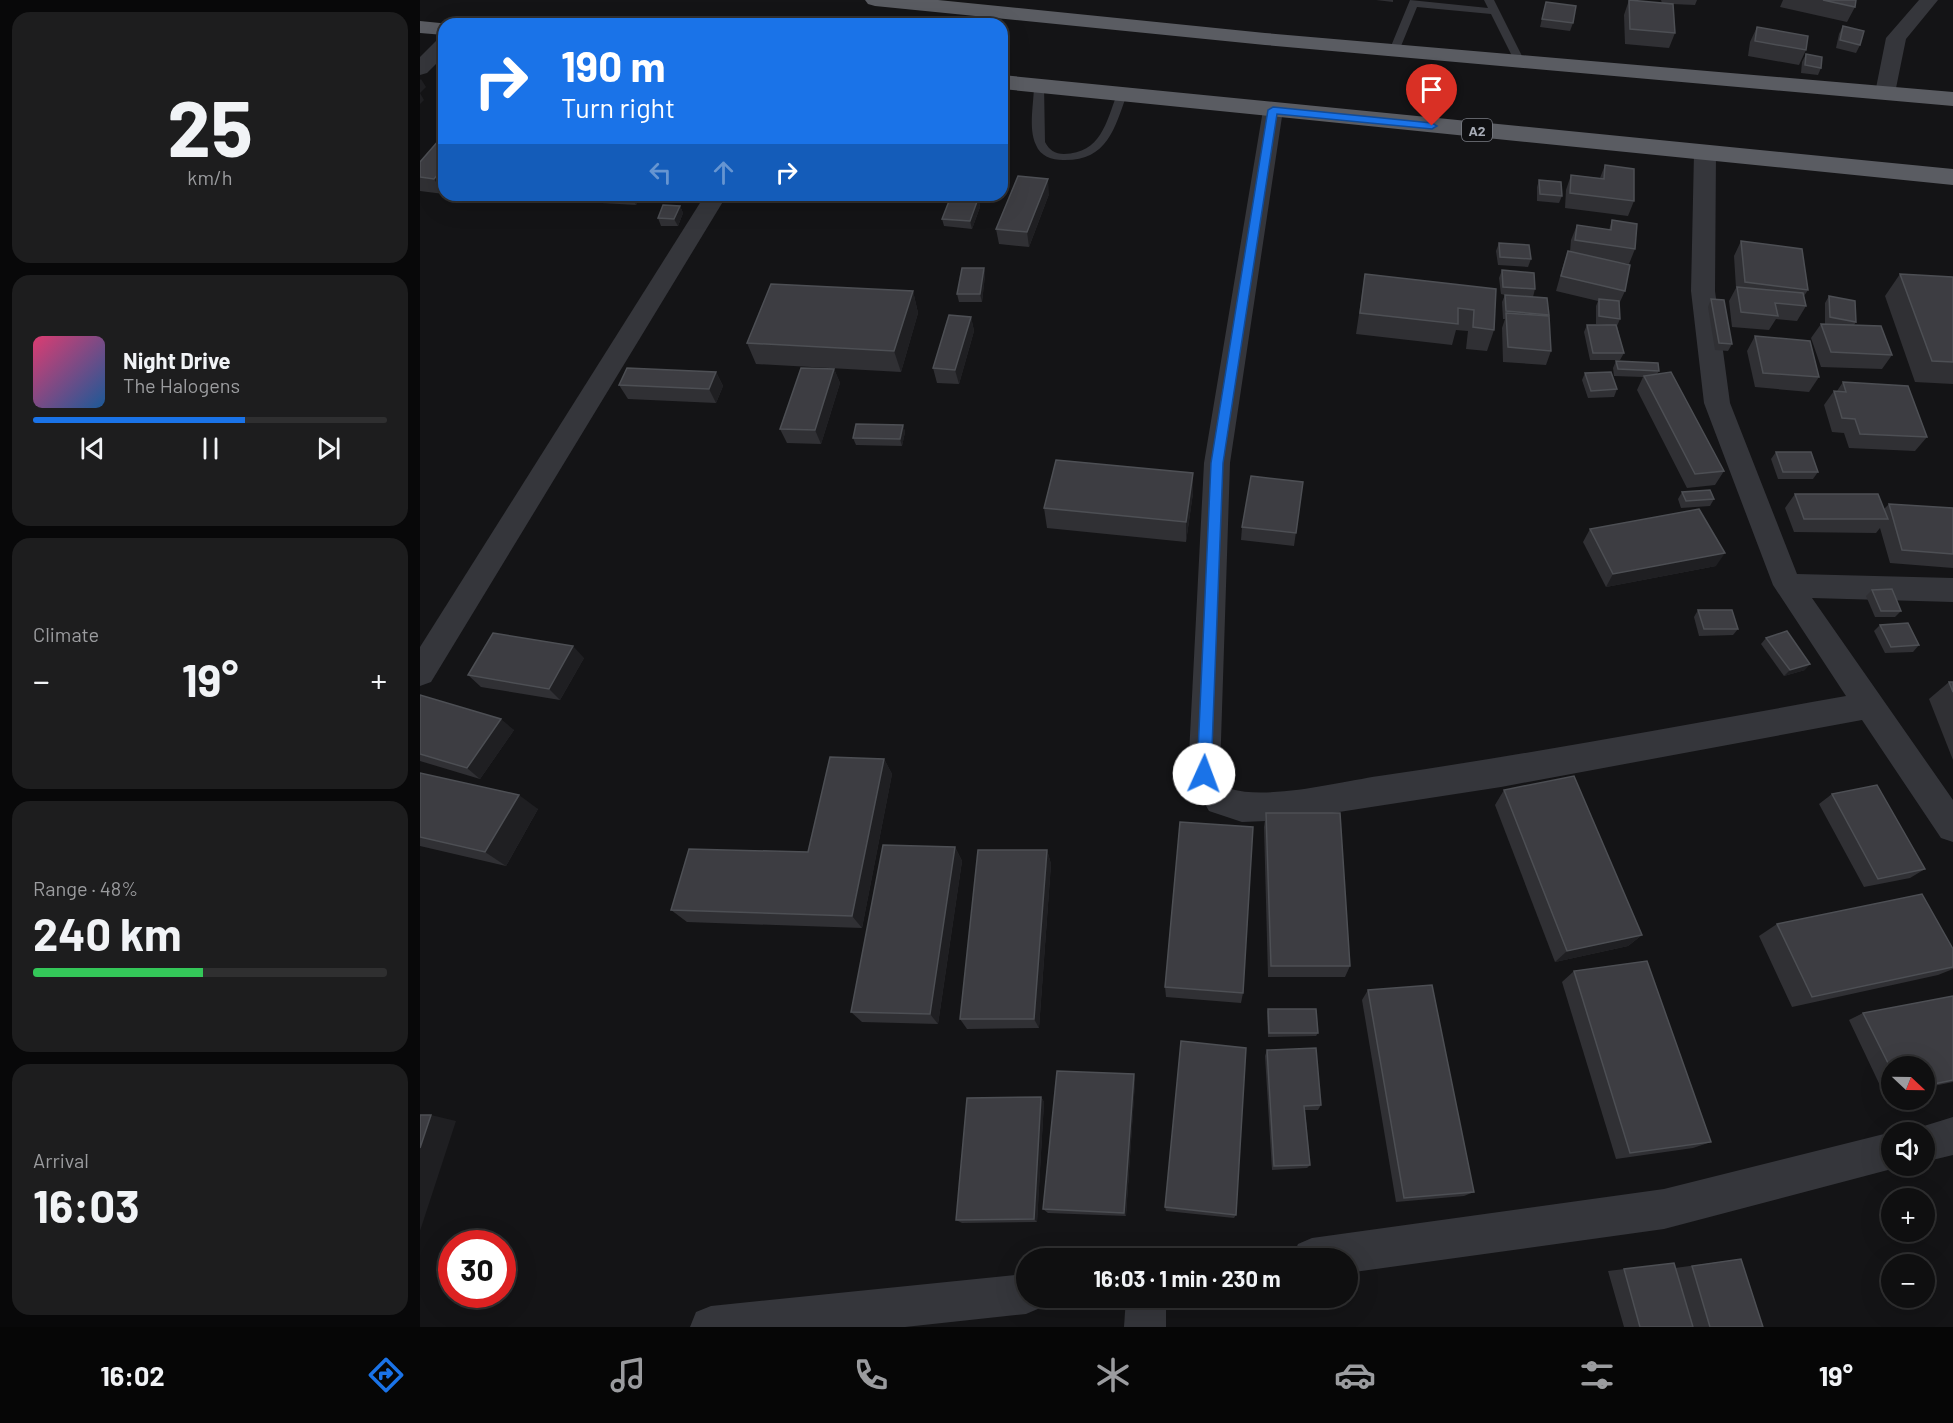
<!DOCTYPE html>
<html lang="en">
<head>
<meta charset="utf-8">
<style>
	body { margin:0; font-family:Barlow,sans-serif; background:#1d1d1e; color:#f1f3f6; height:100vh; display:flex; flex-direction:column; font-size:22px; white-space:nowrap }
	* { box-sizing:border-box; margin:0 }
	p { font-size:20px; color:#9b9c9f }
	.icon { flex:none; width:33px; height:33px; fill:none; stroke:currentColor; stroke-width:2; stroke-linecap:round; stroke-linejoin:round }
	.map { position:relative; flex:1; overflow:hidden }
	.side { display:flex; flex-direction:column; gap:12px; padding:12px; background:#080809; width:420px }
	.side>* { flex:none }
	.banner { position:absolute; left:18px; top:18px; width:570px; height:183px; border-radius:18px; box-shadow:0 6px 24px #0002,0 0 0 2px #2f2f30; background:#1a73e8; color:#fff; overflow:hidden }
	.needle { width:39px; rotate:112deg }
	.buttons { position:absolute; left:1461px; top:1056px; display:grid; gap:12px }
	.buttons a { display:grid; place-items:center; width:54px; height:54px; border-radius:50%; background:#0f0f10; box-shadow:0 6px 24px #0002,0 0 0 2px #2f2f30; font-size:30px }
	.speed { position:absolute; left:18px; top:1230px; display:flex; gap:12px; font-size:30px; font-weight:700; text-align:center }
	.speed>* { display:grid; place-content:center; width:78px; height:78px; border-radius:50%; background:#0f0f10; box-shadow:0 6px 24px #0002,0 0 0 2px #2f2f30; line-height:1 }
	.speed .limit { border:9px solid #d22; background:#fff; color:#111 }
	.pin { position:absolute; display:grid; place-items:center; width:51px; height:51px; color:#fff; margin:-62px -26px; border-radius:50% 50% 50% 0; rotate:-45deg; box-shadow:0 0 6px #0007 }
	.pin .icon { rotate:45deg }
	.me { position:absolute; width:66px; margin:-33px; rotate:2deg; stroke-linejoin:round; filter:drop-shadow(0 0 4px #0008) }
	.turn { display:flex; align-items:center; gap:21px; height:126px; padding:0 24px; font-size:27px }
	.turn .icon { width:78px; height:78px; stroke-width:2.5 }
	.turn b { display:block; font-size:42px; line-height:51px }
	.lanes { display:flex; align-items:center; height:57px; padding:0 24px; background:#0003; justify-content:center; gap:30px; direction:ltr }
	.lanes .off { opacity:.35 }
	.big { font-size:45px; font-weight:700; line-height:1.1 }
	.side .card { flex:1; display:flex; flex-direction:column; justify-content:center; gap:9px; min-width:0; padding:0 21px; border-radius:18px; background:#1d1d1e }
	.side .dial { align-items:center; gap:0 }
	.dial b { font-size:78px; line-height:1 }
	.song { display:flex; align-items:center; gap:18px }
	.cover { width:72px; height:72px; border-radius:9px; background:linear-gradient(135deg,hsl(340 70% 55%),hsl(210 70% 35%)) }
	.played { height:6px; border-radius:3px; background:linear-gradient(90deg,#1a73e8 60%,#2f2f30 60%) }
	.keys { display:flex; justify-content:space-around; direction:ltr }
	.heat { display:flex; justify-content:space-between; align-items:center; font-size:33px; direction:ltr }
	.charge { height:9px; border-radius:4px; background:linear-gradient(90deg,#34c759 48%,#2f2f30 0) }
	.trip { position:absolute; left:596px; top:1248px; width:342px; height:60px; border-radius:30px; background:#0f0f10; box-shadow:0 6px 24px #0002,0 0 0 2px #2f2f30; font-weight:700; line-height:60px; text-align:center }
	.menu { display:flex; height:96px; justify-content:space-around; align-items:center; background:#060606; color:#9b9c9f }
	.menu .icon { width:42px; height:42px }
	.menu .active { color:#1a73e8 }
	.menu b { font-size:27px; color:#f1f3f6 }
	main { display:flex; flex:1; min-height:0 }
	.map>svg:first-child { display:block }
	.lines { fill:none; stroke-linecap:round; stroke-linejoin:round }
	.service { fill:#35363b; fill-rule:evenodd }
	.minor { fill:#35363b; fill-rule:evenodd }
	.trunk { fill:#5a5c62; fill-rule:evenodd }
	.wall { fill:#303034 }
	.shaded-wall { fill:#1f1f22 }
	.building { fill:#3d3d42; stroke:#4d4f54; stroke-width:1.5 }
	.route { fill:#1a73e8; stroke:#114b97; stroke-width:1.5 }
	.labels { text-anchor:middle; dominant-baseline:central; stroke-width:6; stroke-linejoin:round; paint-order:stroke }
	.shield { fill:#0f0f11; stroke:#797c84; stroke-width:1.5 }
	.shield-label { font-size:14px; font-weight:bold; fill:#a7abb5 }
</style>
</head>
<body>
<main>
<section class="side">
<div class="card dial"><b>25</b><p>km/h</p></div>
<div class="card">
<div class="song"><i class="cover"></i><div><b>Night Drive</b><p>The Halogens</p></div></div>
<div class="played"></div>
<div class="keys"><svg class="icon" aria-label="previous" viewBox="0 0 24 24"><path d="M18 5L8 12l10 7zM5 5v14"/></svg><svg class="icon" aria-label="pause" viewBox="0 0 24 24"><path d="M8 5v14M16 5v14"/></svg><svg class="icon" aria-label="next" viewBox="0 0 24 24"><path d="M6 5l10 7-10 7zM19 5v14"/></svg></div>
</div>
<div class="card"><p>Climate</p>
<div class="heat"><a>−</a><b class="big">19°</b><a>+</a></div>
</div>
<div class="card"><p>Range · 48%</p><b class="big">240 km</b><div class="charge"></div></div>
<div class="card"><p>Arrival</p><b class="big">16:03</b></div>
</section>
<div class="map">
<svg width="1533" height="1327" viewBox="0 0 1533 1327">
	<rect width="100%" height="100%" fill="#141416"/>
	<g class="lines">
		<g class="service">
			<polygon points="990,0 1068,8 1064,0 1074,0 1105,62 1096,64 1071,14 997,7 979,51 970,53 969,51"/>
			<path d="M619,82L624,85L625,142C629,150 635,154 644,154C681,153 686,123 697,94L706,92L707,94C694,130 687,161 643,160C632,160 620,156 616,145C608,128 614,103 614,85Z"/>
		</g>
		<g class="minor">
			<polygon points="1499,0 1518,0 1486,39 1475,93 1472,97 1465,99 1458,97 1455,93 1466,38"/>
			<polygon points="24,38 24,56 7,73 0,75 0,57 17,40"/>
			<path d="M853,104L860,106L863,110L810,463L800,771L811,789C848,800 920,782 959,776C1116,753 1270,724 1426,696L1353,585L1284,403L1271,291L1274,153L1277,148L1285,146L1293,148L1296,153L1295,291L1310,403L1377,574L1533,578V602L1392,598L1533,800V842L1521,838L1442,720L1081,787L867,820L822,822L789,811L768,774L784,463L843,110L846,106Z"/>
			<polygon points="285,195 307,195 11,682 0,686 0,647"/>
			<polygon points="1533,1117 1533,1155 1504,1162 1504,1132 1489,1132 1491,1130"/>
			<polygon points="1472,1132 1472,1166 1483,1166 1244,1229 927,1273 927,1258 872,1258 878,1244 892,1238 1244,1189"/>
			<polygon points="606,1274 606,1298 625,1298 620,1308 606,1314 485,1327 270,1327 276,1312 291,1306"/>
			<polygon points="706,1298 746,1298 746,1327 704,1327"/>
		</g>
		<g class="trunk">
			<polygon points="445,0 518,0 845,33 1533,92 1533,106 845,45 455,6 448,4"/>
			<polygon points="0,21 30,24 24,24 24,35 0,33"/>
			<polygon points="582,75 1533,169 1533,185 582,89"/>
		</g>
	</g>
	<g class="wall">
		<polygon points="956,0 973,0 973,2"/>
		<polygon points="1209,0 1242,3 1241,0 1277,0 1275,5 1252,4 1255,33 1249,48 1205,44 1204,15"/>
		<polygon points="1363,0 1436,0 1435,7 1427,22 1360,7"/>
		<polygon points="1126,2 1153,23 1150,31 1120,27"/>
		<polygon points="1423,26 1440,45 1436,53 1416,48 1419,34"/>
		<polygon points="1337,27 1386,50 1379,65 1328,56 1330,42"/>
		<polygon points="1386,54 1401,68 1398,75 1381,73 1382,62"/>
		<polygon points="24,141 24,194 0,191 0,162"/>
		<polygon points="1185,165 1214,201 1208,216 1145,208 1146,190 1151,175 1180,178"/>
		<polygon points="1119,180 1142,196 1139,203 1117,201 1117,187"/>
		<polygon points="629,194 609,247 579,244 576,229"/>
		<polygon points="161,195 222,195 216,205 165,202"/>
		<polygon points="538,195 568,195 566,201 559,201 560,207 552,229 524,226 522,219 539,197"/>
		<polygon points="260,206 263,213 258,226 241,226 238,218"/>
		<polygon points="1192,220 1215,249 1209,264 1197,262 1205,291 1199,304 1200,319 1197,326 1204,353 1200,360 1170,360 1164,332 1167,325 1186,325 1176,324 1176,306 1178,301 1136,291 1143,266 1148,251 1150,252 1151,240 1157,225 1189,230"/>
		<polygon points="1321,241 1388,290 1384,296 1386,306 1377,321 1356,319 1349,330 1312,327 1309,301 1316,288 1314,256"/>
		<polygon points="1079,243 1111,259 1108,267 1078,265 1076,251"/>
		<polygon points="564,268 565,275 562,302 539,302 537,294"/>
		<polygon points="1082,270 1115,289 1113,297 1129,315 1131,351 1126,365 1083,362 1082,328 1085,319 1083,319 1082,302 1085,295 1081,294 1079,278"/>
		<polygon points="945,274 1076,289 1074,330 1067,351 1046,349 1048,331 1036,330 1032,345 936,334"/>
		<polygon points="1480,274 1533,277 1533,384 1495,382 1465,296"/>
		<polygon points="493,291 498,313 481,372 336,364 327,343"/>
		<polygon points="1409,296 1436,322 1434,325 1472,355 1462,369 1401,367 1391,338 1401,324 1405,324 1405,303"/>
		<polygon points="1291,299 1312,344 1308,351 1295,350 1288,307"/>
		<polygon points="551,317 554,331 539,384 517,383 513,368"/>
		<polygon points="1335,336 1399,377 1389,392 1335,387 1327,351"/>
		<polygon points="1196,361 1239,371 1237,374 1304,471 1295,485 1267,488 1217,390 1223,377 1194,376 1193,368"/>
		<polygon points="414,369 420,383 401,444 367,443 360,429"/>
		<polygon points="296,372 303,386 296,403 208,399 199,385"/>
		<polygon points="1165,373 1197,389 1194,397 1168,398 1162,380"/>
		<polygon points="1423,382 1507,437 1495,451 1429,448 1424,433 1412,432 1404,405 1414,391 1417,391"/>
		<polygon points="483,425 485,432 482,446 436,445 433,438"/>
		<polygon points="1356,452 1398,472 1393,479 1358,479 1351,459"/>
		<polygon points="883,482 874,546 821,540 822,527"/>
		<polygon points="1262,492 1294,499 1290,506 1261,508 1258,499"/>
		<polygon points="773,493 766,542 627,528 624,508"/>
		<polygon points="1375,494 1464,509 1469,504 1533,508 1533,568 1470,563 1460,528 1456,533 1374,532 1365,508"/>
		<polygon points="1170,529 1296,566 1186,587 1163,542"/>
		<polygon points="1452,590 1481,611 1475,617 1455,617 1446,596"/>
		<polygon points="1278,610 1318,629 1313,635 1279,636 1274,617"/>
		<polygon points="1460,625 1499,645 1493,652 1465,653 1454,631"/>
		<polygon points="1346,638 1385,670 1364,676 1341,644"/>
		<polygon points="164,658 140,700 61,687 48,675"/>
		<polygon points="1529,682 1533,682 1533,760 1509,699"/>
		<polygon points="0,695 94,730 60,779 0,761"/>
		<polygon points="464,759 472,774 442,928 267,922 251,910 388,852"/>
		<polygon points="0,773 118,809 86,866 0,846"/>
		<polygon points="1084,790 1222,935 1208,946 1135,962 1075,805"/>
		<polygon points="1412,794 1505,869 1490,878 1444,887 1399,804"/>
		<polygon points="846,813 930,966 925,977 848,977 844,827"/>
		<polygon points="535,847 542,861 518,1024 442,1022 431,1012"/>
		<polygon points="627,850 631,864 619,1028 547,1029 540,1019"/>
		<polygon points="1357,924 1533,949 1533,969 1518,975 1372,1007 1339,936"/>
		<polygon points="1154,971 1291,1142 1273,1148 1196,1159 1142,982"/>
		<polygon points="745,987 823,993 821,1003 746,997"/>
		<polygon points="948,990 1054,1192 1044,1196 976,1202 942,1000"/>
		<polygon points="1533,996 1533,1082 1504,1088 1504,1066 1472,1066 1472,1095 1465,1096 1429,1020 1443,1013"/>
		<polygon points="848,1009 898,1033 896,1036 848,1037 847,1012"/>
		<polygon points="847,1050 901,1105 898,1110 885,1110 890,1165 887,1168 852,1170 845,1056"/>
		<polygon points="714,1074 715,1082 706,1216 628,1213 623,1209"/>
		<polygon points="621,1097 624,1102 617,1222 542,1223 536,1220"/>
		<polygon points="745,1207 816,1215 814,1218 746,1211"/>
		<polygon points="1321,1259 1343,1327 1204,1327 1188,1271 1254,1263 1255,1268"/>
	</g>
	<g class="shaded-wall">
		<polygon points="1,79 6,87 0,93 0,80"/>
		<polygon points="0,93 4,100 0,104"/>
		<polygon points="24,167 24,194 14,179"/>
		<polygon points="628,179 629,194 609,247 607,232"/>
		<polygon points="211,195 222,195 216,205"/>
		<polygon points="565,195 568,195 566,201"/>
		<polygon points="558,199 560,207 552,229 550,221"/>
		<polygon points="260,206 263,213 258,226 254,219"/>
		<polygon points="564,268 565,275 562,302 560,294"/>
		<polygon points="493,291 498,313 481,372 474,351"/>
		<polygon points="551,317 554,331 539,384 535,370"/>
		<polygon points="414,369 420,383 401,444 395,430"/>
		<polygon points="296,372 303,386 296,403 289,389"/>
		<polygon points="483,425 485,432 482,446 480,439"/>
		<polygon points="773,473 773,493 766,542 766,522"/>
		<polygon points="1305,553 1296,566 1186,587 1193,574"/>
		<polygon points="153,646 164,658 140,700 129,689"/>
		<polygon points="1390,664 1385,670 1364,676 1370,670"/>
		<polygon points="81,719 94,730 60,779 47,768"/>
		<polygon points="464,759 472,774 442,928 432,916"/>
		<polygon points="99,795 118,809 86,866 65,852"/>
		<polygon points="535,847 542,861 518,1024 510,1014"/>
		<polygon points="627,850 631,864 619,1028 614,1019"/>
		<polygon points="1222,935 1208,946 1135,962 1147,951"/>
		<polygon points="714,1074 715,1082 706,1216 704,1213"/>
		<polygon points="621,1097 624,1102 617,1222 614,1219"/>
		<polygon points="11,1115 36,1121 0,1231 0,1148"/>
	</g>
	<g class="building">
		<polygon points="1209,0 1253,4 1255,33 1210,29"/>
		<polygon points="1403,0 1436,0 1435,7"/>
		<polygon points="1126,2 1156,6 1153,23 1122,19"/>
		<polygon points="1423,26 1444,31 1440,45 1420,40"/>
		<polygon points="1337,27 1388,36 1386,50 1335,41"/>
		<polygon points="1386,54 1402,57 1401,68 1385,65"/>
		<polygon points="19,140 24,141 24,167 14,179 0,177 0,162"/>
		<polygon points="1185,165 1214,169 1214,201 1150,193 1151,175 1184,179"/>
		<polygon points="598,176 628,179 607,232 576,229"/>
		<polygon points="1119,180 1141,182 1142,196 1120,194"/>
		<polygon points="531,196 558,199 550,221 522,219"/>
		<polygon points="243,205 260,206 254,219 238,218"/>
		<polygon points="1192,220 1217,224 1215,249 1155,240 1157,225 1191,230"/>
		<polygon points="1321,241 1382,249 1388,290 1325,282"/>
		<polygon points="1079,243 1109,245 1111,259 1080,257"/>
		<polygon points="1148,251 1210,265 1205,291 1141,276"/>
		<polygon points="542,268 564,268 560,294 537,294"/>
		<polygon points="1082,270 1114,273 1115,289 1083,287"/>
		<polygon points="945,274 1076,289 1074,330 1053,327 1054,310 1038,308 1038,324 940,313"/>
		<polygon points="1480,274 1533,277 1533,362 1512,361"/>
		<polygon points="351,284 493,291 474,351 327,343"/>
		<polygon points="1317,287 1383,293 1386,306 1355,303 1358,316 1321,312"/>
		<polygon points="1085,295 1127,298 1129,315 1086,311"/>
		<polygon points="1409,296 1435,301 1436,322 1410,317"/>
		<polygon points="1179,299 1199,301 1200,319 1179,316"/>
		<polygon points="1291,299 1304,300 1312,344 1299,343"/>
		<polygon points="1086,313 1129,316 1131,351 1088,347"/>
		<polygon points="529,315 551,317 535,370 513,368"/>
		<polygon points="1401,324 1461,326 1472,355 1411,352"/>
		<polygon points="1167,325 1196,325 1204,353 1173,353"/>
		<polygon points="1335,336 1390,341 1399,377 1343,373"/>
		<polygon points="1196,361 1238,363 1239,371 1198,369"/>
		<polygon points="207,368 296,372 289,389 199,385"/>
		<polygon points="381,368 414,369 395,430 360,429"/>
		<polygon points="1191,372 1197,389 1171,391 1165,373"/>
		<polygon points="1251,372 1304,471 1275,474 1224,376"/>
		<polygon points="1423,382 1488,386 1507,437 1440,434 1435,419 1422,418 1414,391 1426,392"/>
		<polygon points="436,424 483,425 480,439 433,438"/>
		<polygon points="1356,452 1391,452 1398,472 1363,472"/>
		<polygon points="636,460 773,473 766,522 624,508"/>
		<polygon points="831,476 883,482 876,533 822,527"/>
		<polygon points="1290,490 1294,499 1266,501 1262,492"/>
		<polygon points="1375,494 1458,494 1468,519 1384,519"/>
		<polygon points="1469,504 1533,508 1533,554 1482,550"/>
		<polygon points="1279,509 1305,553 1193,574 1170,529"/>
		<polygon points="1472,589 1481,611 1461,611 1452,590"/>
		<polygon points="1278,610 1312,610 1318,629 1284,629"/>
		<polygon points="1488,623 1499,645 1471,647 1460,625"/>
		<polygon points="1367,631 1390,664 1370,670 1346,638"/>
		<polygon points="73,633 153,646 129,689 48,675"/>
		<polygon points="1529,682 1533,682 1533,692"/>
		<polygon points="0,695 81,719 47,768 0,754"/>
		<polygon points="410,757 464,759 432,916 251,910 269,849 388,852"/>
		<polygon points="0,773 99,795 65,852 0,837"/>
		<polygon points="1154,776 1222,935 1147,951 1084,790"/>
		<polygon points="1457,785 1505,869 1458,879 1412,794"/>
		<polygon points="846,813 920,813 930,966 851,966"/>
		<polygon points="760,822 833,827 823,993 745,987"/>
		<polygon points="463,845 535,847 510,1014 431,1012"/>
		<polygon points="558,850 627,850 614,1019 540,1019"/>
		<polygon points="1502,894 1533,949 1533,967 1392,997 1357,924"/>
		<polygon points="1227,961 1291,1142 1210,1153 1154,971"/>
		<polygon points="1012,985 1054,1192 984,1198 948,990"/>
		<polygon points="1533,996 1533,1080 1504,1086 1504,1066 1472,1066 1472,1071 1443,1013"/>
		<polygon points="848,1009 896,1009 898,1033 849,1033"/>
		<polygon points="761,1041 826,1048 816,1215 745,1207"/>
		<polygon points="896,1048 901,1105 884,1106 890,1165 854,1166 847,1050"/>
		<polygon points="637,1071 714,1074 704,1213 623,1209"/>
		<polygon points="621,1097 614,1219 536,1220 547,1098"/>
		<polygon points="0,1115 11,1115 0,1148"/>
		<polygon points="1321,1259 1343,1327 1290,1327 1272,1266"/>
		<polygon points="1254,1263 1273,1327 1220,1327 1204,1269"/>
	</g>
	<polygon class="route" points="853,107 1012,123 1017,126 1012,129 857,114 803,463 791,774 789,779 784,781 779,779 777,774 791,463 848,110"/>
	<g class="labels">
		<rect class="shield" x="1042" y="119" width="30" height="22" rx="4.5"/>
		<g class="shield-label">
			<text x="1057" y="130">A2</text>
		</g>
	</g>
</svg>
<div class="buttons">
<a><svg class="needle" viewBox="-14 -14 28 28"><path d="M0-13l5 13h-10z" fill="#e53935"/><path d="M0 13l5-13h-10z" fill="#9b9c9f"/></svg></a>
<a><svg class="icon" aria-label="sound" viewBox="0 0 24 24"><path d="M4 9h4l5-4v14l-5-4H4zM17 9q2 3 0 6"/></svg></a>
<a>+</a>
<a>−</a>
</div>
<div class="speed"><div class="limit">30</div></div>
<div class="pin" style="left:1012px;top:126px;background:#d93025"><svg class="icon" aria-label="arrive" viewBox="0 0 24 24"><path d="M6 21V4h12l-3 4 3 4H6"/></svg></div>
<svg class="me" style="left:784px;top:774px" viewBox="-20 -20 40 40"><circle r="19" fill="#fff"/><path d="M0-13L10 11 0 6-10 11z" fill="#1a73e8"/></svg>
<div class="trip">16:03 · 1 min · 230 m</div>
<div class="banner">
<div class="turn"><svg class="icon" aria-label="right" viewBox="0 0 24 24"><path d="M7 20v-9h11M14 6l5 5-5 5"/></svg><div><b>190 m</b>Turn right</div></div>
<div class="lanes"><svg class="icon off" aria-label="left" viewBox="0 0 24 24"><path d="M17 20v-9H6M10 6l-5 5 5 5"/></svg><svg class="icon off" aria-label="ahead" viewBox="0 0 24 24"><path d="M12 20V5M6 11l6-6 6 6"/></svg><svg class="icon" aria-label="right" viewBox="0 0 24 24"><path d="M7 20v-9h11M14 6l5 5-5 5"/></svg></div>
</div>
</div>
</main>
<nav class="menu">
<b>16:02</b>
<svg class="icon active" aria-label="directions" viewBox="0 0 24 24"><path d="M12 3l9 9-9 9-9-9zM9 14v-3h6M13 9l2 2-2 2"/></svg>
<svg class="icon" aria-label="music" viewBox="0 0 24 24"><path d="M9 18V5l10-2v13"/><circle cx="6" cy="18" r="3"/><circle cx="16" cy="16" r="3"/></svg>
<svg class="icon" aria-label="phone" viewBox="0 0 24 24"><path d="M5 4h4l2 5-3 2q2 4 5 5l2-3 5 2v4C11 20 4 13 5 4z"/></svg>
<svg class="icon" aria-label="climate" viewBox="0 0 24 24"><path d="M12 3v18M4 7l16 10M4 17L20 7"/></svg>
<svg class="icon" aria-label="car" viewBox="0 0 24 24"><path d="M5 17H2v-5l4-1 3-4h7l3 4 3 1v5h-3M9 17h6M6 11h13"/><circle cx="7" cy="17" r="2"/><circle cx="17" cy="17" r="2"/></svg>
<svg class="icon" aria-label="filters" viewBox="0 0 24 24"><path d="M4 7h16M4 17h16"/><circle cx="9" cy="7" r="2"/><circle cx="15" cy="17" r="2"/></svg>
<b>19°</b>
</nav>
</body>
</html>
